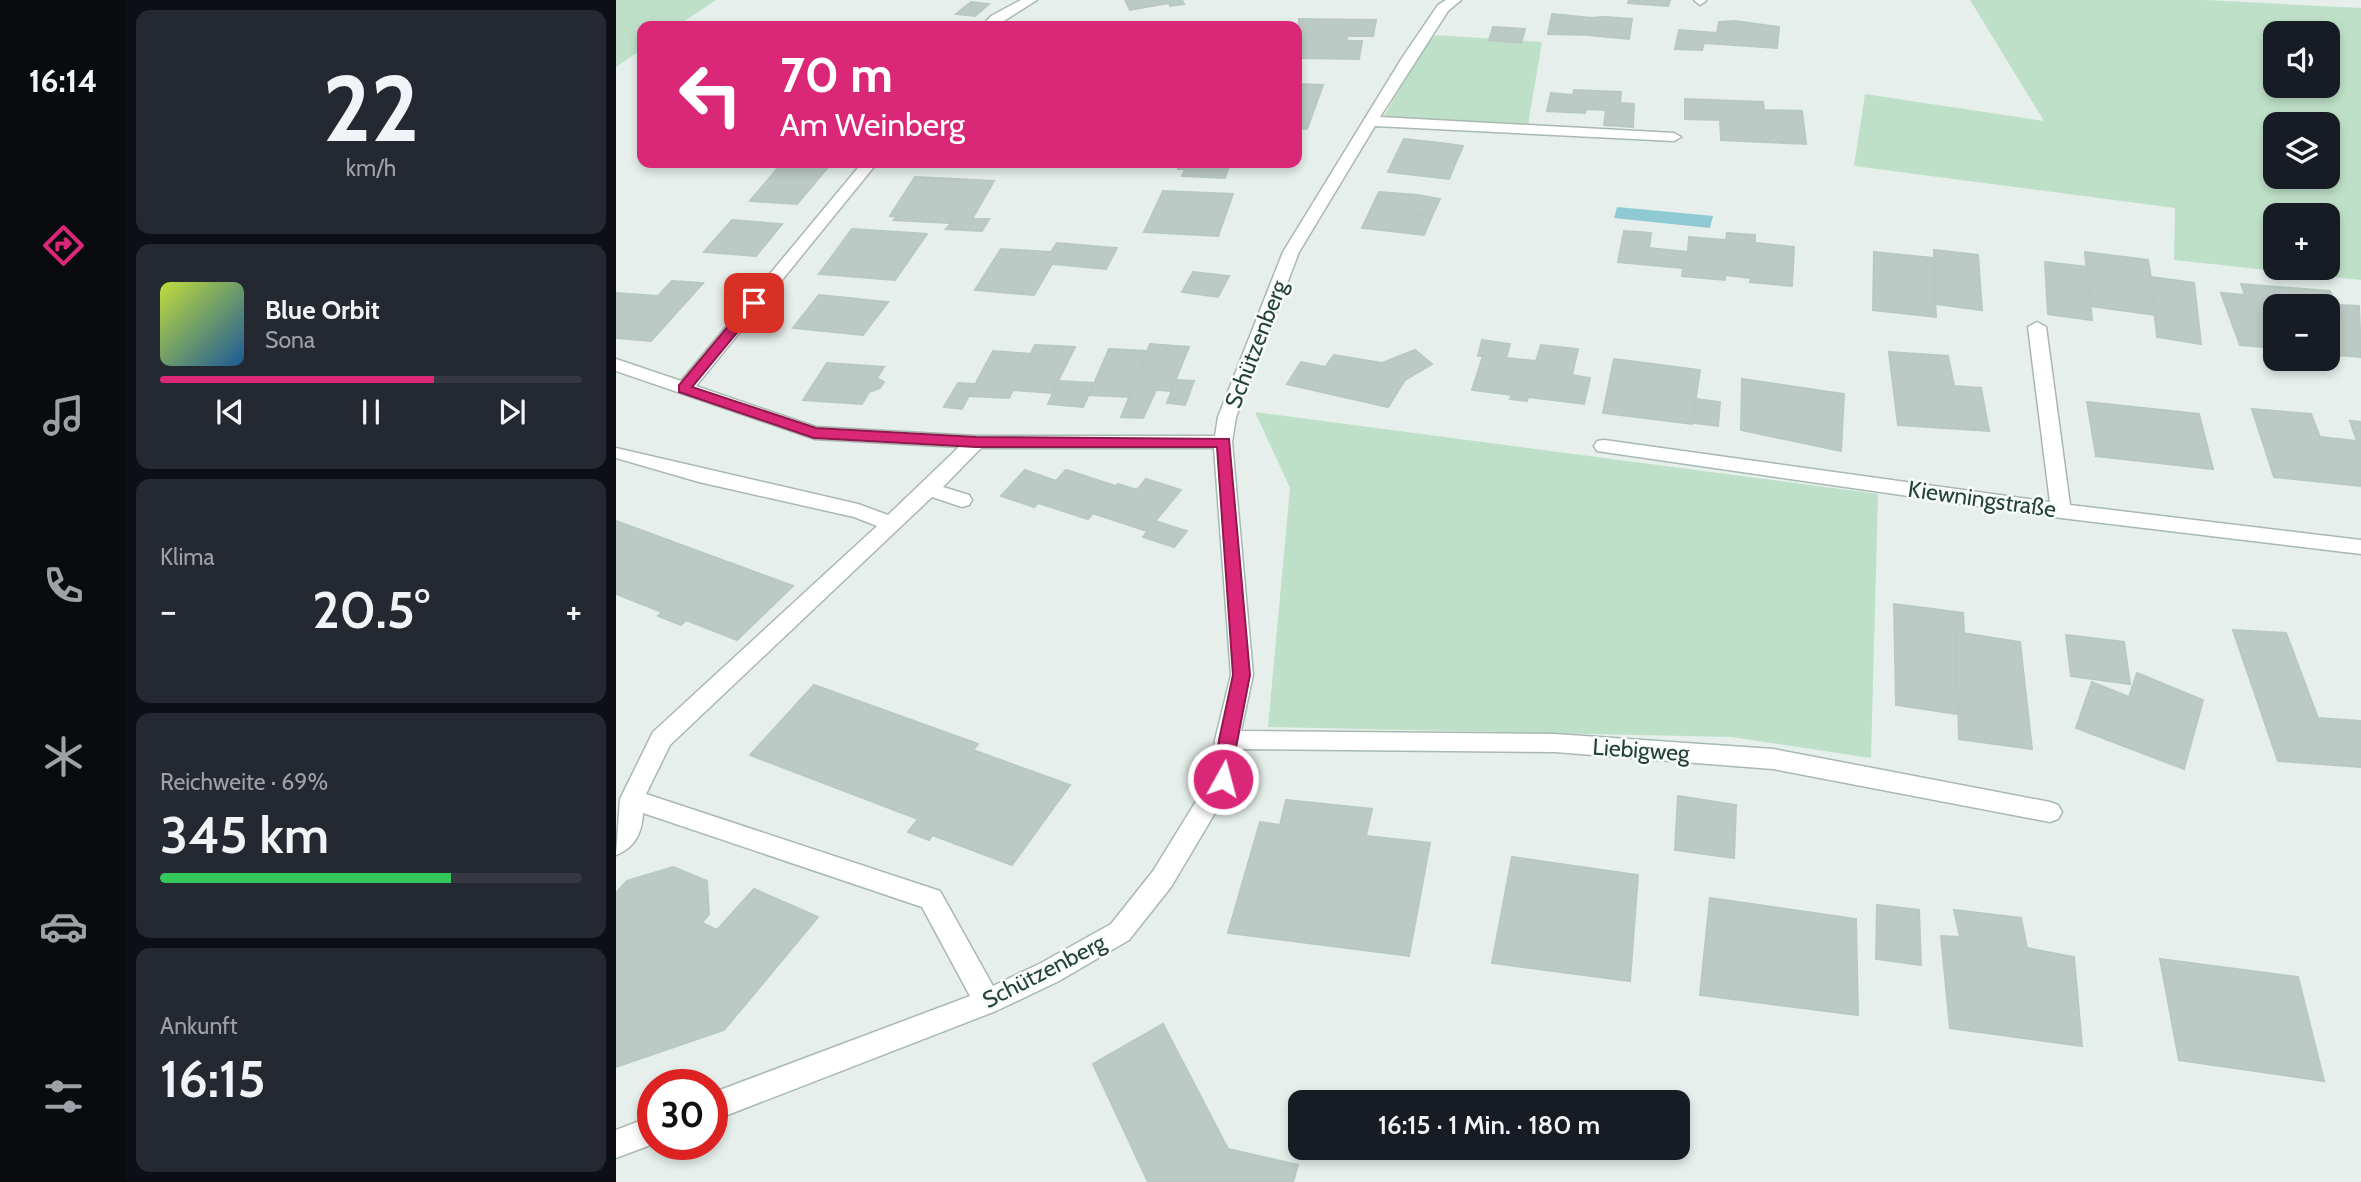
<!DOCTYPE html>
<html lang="de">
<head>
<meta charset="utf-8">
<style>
	body { margin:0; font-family:Cabin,sans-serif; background:#242831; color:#f1f3f6; height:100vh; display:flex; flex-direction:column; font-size:26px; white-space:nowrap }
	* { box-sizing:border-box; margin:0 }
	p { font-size:23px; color:#9ea1a6 }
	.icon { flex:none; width:38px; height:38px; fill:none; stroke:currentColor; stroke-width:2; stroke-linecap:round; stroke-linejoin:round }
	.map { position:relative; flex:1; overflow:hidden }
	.panel { display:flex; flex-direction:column; gap:10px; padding:10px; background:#0d0f14; width:490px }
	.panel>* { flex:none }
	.top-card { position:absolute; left:21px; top:21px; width:665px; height:147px; border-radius:14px; box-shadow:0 4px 10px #0003; background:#db2777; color:#fff; overflow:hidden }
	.fabs { position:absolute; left:1647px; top:21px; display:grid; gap:14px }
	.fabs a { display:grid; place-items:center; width:77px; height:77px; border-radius:14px; background:#171b24; box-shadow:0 4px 10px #0003; font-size:35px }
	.speed { position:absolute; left:21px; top:1069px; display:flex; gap:14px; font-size:35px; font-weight:700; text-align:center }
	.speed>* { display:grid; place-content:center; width:91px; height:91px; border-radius:50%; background:#171b24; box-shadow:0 4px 10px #0003; line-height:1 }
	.speed .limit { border:10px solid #d22; background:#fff; color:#111 }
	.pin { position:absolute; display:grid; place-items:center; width:60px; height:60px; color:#fff; margin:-30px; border-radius:14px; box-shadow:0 4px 10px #0006 }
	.me { position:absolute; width:77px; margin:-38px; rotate:7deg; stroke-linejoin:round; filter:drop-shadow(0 0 5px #0008) }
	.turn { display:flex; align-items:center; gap:24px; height:147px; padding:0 28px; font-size:32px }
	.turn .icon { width:91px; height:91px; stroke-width:2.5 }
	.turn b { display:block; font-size:49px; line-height:60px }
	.big { font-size:52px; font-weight:600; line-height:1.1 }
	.panel .widget { flex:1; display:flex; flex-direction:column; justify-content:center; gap:10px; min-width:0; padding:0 24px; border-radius:14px; background:#242831 }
	.panel .dial { align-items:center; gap:0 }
	.dial b { font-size:91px; line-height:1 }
	.song { display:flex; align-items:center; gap:21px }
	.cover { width:84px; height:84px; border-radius:10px; background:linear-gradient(135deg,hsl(70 70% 55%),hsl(210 70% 35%)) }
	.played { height:7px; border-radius:4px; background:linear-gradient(90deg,#db2777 65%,#363941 65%) }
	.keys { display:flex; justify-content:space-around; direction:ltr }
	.heat { display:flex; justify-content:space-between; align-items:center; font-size:38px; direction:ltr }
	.charge { height:10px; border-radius:5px; background:linear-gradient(90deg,#34c759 69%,#363941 0) }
	.trip { position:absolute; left:672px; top:1090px; width:402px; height:70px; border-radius:14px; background:#171b24; box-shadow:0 4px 10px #0003; font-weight:600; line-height:70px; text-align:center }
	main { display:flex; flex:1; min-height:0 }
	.dock { display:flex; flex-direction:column; width:126px; justify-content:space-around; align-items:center; background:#090b0e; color:#9ea1a6 }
	.dock .icon { width:49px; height:49px }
	.dock .selected { color:#db2777 }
	.dock b { font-size:32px; color:#f1f3f6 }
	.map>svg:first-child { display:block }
	.green { fill:#bfe0c8; fill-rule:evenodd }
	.water { fill:#8ec9d4 }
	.building { fill:#bbcac4; stroke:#b8c9c2; stroke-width:2 }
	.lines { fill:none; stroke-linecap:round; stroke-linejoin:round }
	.minor-casing { stroke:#a8b8b2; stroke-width:3 }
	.minor { fill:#fff; fill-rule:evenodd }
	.route { fill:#db2777; stroke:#8e194d; stroke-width:2 }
	.labels { text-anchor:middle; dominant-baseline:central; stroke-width:5; stroke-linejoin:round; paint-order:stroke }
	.street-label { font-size:23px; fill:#24423a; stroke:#f7fbf9 }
</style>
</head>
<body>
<main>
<nav class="dock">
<b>16:14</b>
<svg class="icon selected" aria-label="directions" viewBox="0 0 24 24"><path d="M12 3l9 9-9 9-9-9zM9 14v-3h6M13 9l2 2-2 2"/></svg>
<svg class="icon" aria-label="music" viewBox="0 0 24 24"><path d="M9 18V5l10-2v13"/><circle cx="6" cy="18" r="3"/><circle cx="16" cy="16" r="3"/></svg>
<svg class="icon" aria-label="phone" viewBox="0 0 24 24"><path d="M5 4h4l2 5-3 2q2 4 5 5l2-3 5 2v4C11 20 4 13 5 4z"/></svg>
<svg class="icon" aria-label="climate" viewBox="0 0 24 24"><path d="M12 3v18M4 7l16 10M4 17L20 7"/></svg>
<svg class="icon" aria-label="car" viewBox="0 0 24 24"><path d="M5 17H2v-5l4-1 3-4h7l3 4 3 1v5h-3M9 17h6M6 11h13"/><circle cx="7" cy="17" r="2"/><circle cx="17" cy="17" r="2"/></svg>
<svg class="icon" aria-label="filters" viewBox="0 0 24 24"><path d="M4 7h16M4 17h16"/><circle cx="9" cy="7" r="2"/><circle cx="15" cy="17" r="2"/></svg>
</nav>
<section class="panel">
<div class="widget dial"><b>22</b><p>km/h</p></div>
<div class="widget">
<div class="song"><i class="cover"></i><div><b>Blue Orbit</b><p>Sona</p></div></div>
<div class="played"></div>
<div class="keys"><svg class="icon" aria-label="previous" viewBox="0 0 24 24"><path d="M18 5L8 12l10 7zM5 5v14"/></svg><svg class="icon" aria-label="pause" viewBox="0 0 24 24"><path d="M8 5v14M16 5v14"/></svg><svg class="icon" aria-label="next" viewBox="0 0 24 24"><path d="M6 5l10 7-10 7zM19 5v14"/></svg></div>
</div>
<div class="widget"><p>Klima</p>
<div class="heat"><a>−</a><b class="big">20.5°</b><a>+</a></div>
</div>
<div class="widget"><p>Reichweite · 69%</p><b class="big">345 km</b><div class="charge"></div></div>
<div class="widget"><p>Ankunft</p><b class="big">16:15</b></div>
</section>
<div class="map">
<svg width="1745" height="1182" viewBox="0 0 1745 1182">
	<rect width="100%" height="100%" fill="#e6efeb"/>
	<g class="green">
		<polygon points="0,0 100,0 61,26 26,26 26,49 0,67"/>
		<path d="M1354,0H1590L1745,8V280L1558,260L1559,208L1238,166L1249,94L1428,121ZM1712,33V86H1659V33ZM1712,124V177H1659V124ZM1712,215V268H1659V215Z"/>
		<polygon points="820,35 926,42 912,125 767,118 809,45"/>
		<polygon points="639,412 1262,494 1255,758 1115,737 652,727 674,488"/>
	</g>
	<polygon class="water" points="1001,207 1097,216 1094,228 998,218"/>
	<g class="building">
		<polygon points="509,0 566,0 568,4 554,6 553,3 514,10"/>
		<polygon points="1013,0 1054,0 1052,6 1012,3"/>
		<polygon points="355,2 373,4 359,16 340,14"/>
		<polygon points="936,14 975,18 973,35 932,34"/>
		<polygon points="989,17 1016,19 1013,39 973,35 975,18"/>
		<polygon points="683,19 760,20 757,36 731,36 731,41 746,41 743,59 681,58"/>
		<polygon points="1119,21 1163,27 1161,48 1088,43 1086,50 1059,49 1063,30 1101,33 1103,22"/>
		<polygon points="253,24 319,24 252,26"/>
		<polygon points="877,27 909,29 905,43 873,40"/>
		<polygon points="681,84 707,85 691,129 681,128"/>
		<polygon points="958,90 1005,92 1004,103 1018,104 1017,127 988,125 990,110 970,109 969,113 931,111 935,93 957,95"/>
		<polygon points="1069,99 1147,102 1148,110 1186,111 1190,144 1105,140 1104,120 1069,119"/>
		<polygon points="788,139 825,143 847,146 840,162 780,155"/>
		<polygon points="780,155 840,162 833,179 772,172"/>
		<polygon points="166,163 213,166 181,204 134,201"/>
		<polygon points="564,163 614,163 609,178 566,176 569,169 562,169"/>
		<polygon points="299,177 378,181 356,219 339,219 334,223 278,220 281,217 274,216"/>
		<polygon points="547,191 617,194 602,236 528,232"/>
		<polygon points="763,192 802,195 824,199 816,216 755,209"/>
		<polygon points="755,209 816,216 808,235 746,228"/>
		<polygon points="339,219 373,219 366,231 330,229"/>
		<polygon points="116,220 166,224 140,256 88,252"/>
		<polygon points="236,229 311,234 279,280 203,274"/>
		<polygon points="1008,231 1035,233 1033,248 1072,252 1073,237 1110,240 1111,233 1139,235 1139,243 1178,247 1176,286 1134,282 1135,278 1109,275 1109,280 1066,276 1067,268 1002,262"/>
		<polygon points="441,243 501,248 490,269 436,264 418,295 359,290 385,249 435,252"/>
		<polygon points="1318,250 1362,255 1366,310 1320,304"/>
		<polygon points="1258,252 1317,258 1320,317 1257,310"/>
		<polygon points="1469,252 1532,260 1541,315 1474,306"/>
		<polygon points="1429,262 1471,267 1476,320 1432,314"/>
		<polygon points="577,272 613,276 602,297 566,292"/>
		<polygon points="1535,277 1578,283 1585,344 1541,337"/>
		<polygon points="56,281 87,283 35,341 0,338 0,293 42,296"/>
		<polygon points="1625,284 1714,291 1720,305 1743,306 1745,357 1721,355 1712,335 1712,306 1659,306 1659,348 1624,345 1605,293 1629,295"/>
		<polygon points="203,295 272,302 247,335 177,328"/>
		<polygon points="866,340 894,344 890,358 920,361 925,345 962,349 956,375 974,378 968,404 912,397 911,401 894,399 896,395 856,390 867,356 862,356"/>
		<polygon points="534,344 573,347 555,391 517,388"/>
		<polygon points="419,345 459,347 436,393 397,390"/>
		<polygon points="493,349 532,351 513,397 473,395"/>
		<polygon points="799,350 816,364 789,380 772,407 671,384 685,362 709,367 718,355 766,363"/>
		<polygon points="377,351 415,354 393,398 353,396"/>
		<polygon points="1273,352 1332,356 1338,386 1365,388 1373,431 1282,425"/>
		<polygon points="998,359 1084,370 1076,424 987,413"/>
		<polygon points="211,363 268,367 261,378 268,382 264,388 253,392 246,404 187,400"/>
		<polygon points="1126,379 1228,394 1225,451 1125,430"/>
		<polygon points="560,380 578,381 569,405 551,403"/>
		<polygon points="443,381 478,383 467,407 432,404"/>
		<polygon points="342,383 359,384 346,409 328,407"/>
		<polygon points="517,388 540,390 527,418 505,417"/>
		<polygon points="1080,399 1104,402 1102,426 1077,423"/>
		<polygon points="1471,402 1583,414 1597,469 1480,456"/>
		<polygon points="1636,409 1695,414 1704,437 1741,441 1734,421 1745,422 1745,486 1658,477"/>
		<polygon points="409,470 440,481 450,470 500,486 472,519 422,503 418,507 385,496"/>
		<polygon points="530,479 565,490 531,531 476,513 502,484 521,490"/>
		<polygon points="0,521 177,586 121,640 70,620 65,625 42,616 46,612 0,594"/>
		<polygon points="539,521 571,531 558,547 527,537"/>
		<polygon points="1278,604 1347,613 1348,633 1340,632 1341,714 1280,705"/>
		<polygon points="1617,630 1670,633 1702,718 1745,721 1745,767 1662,761"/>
		<polygon points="1340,632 1404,642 1416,749 1343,739"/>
		<polygon points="1450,635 1508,642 1514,684 1455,676"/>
		<polygon points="1521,673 1587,700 1568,769 1460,728 1476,682 1513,697"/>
		<polygon points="198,685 362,744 357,750 454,785 396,865 316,835 313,840 292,832 302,819 134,755"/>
		<polygon points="1062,796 1120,805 1118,858 1059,850"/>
		<polygon points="670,800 756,809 750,836 814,843 793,956 612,933 644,822 664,825"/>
		<polygon points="896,857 1022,875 1014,981 876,963"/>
		<polygon points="57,867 91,881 93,914 86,923 101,930 138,889 202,917 108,1030 0,1067 0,893 11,881"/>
		<polygon points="1094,898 1240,919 1242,1015 1084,995"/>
		<polygon points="1261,905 1303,910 1305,965 1260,959"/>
		<polygon points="1338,910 1405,918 1411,948 1458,957 1466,1046 1334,1028 1325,936 1344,937"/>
		<polygon points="1544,959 1682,977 1708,1081 1563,1060"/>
		<polygon points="547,1024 612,1149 682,1165 677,1182 532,1182 477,1064"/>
	</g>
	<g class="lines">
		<g class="minor-casing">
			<g id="minor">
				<polygon points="405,0 421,0 380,26 366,26 375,16"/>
				<path d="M830,0H845L832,11L764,117L1058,133L1065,137L1058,141L759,126L683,252L620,417L616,442L637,675L625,731L939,734L1157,749L1434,802L1442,805L1446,812L1442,819L1434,822L1157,769L939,752L622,749L619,779L615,786L555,887L513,940L443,981L380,1011L96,1121V1093L354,996L306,907L27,813C26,832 20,847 0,855L4,799L37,732L261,526L238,517L83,482L0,458V448L242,504L272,515L343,447L199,439L0,371V359L65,381L246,163H261L80,386L200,427L360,436H599L602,417L667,252L786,58L822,5ZM365,448H598L615,675L599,740L595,777L537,871L495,924L425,963L377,986L324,891L30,794L54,745L316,497L346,507L353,505L356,500L353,495L327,487Z"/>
				<polygon points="1078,0 1090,0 1090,1 1084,5"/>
				<polygon points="1421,322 1430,327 1454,505 1745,540 1745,554 1445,518 988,452 981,451 978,446 981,441 988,440 1434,502 1412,327"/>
				<polygon points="37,1116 37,1144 0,1158 0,1130"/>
			</g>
		</g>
		<use href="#minor" class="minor"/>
	</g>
	<polygon class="route" points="138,299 143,300 143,306 76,387 200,428 360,437 613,439 634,675 613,784 607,786 600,784 598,779 603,740 617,675 601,447 360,447 198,438 63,392 63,385 134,300"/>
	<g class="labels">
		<g class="street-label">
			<text transform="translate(640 344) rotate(-69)">Schützenberg</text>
			<text transform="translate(1366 499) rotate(8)">Kiewningstraße</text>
			<text transform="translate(1025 750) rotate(4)">Liebigweg</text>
			<text transform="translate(428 971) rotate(-27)">Schützenberg</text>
		</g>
	</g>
</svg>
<div class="fabs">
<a><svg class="icon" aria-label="sound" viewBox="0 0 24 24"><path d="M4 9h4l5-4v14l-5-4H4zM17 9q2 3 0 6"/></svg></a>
<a><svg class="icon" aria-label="layers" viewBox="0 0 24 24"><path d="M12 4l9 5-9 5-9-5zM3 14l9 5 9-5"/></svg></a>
<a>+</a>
<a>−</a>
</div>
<div class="speed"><div class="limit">30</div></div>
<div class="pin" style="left:138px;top:303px;background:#d93025"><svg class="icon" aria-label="arrive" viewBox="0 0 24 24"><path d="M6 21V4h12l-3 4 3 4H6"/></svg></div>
<svg class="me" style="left:607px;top:779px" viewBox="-20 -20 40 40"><circle r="17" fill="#db2777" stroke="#fff" stroke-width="3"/><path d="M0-11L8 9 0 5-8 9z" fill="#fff"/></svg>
<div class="trip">16:15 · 1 Min. · 180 m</div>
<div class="top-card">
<div class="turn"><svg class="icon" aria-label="left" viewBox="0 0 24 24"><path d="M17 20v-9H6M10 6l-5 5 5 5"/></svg><div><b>70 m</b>Am Weinberg</div></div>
</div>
</div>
</main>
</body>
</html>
